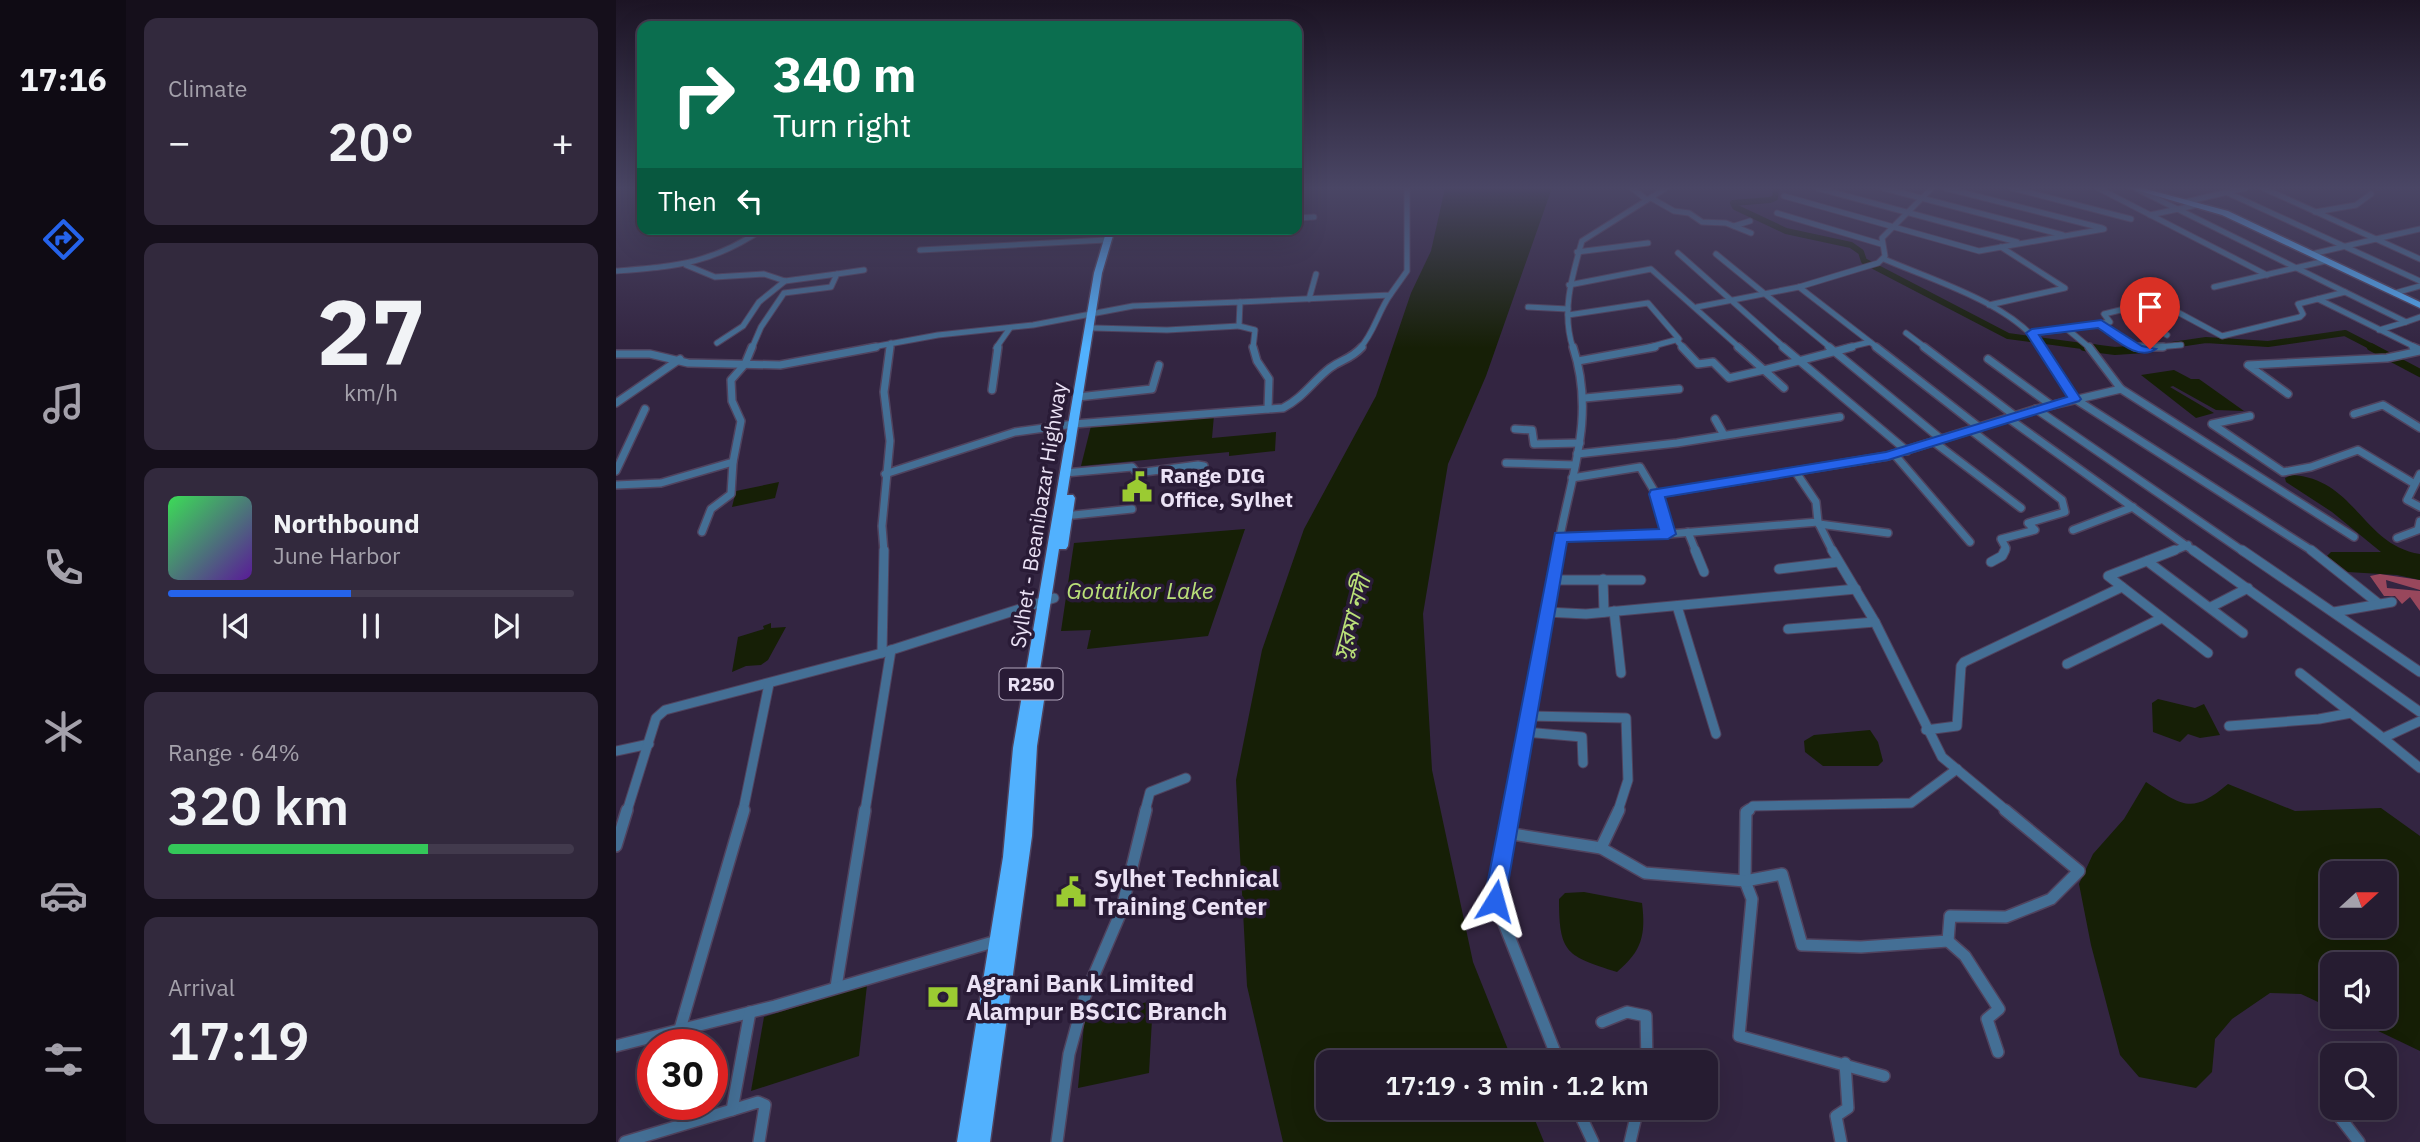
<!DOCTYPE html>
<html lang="en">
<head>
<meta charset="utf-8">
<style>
	body { margin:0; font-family:"IBM Plex Sans","Noto Sans Bengali",sans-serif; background:#32293d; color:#f1f3f6; height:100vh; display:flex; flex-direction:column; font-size:26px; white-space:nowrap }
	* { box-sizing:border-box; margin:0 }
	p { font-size:23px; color:#a4a1ab }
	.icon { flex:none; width:38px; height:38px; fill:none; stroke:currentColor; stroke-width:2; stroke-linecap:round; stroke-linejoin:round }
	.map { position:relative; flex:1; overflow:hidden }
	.panel { display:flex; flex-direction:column; gap:18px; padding:18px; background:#150f1b; width:490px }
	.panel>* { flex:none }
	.top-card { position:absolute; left:21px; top:21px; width:665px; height:214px; border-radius:14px; box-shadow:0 7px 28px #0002,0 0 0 2px #423a4d; background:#0b6e4f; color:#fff; overflow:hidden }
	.needle { width:46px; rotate:69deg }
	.buttons { position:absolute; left:1704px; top:861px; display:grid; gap:14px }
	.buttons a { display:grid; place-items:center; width:77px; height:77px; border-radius:14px; background:#261c31; box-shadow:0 7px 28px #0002,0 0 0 2px #423a4d; font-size:35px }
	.speed { position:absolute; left:21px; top:1029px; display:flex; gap:14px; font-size:35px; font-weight:700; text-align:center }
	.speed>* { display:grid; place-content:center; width:91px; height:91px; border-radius:50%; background:#261c31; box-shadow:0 7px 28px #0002,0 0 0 2px #423a4d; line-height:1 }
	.speed .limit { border:10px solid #d22; background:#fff; color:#111 }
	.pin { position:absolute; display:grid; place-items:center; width:60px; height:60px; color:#fff; margin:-72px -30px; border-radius:50% 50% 50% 0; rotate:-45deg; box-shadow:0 0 7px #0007 }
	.pin .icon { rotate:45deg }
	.me { position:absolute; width:77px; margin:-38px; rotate:8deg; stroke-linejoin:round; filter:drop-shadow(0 0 5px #0008) }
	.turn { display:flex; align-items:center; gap:24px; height:147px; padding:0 21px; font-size:32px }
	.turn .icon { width:91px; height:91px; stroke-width:2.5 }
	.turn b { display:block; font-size:49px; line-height:60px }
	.then { display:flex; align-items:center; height:66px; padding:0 21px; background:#0003; gap:14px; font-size:26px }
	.big { font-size:52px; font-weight:600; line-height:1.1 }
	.panel .widget { flex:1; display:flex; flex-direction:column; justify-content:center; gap:10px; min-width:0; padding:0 24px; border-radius:14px; background:#32293d }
	.panel .dial { align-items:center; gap:0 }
	.dial b { font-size:91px; line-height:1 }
	.song { display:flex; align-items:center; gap:21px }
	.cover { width:84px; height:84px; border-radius:10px; background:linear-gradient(135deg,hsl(130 70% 55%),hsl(270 70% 35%)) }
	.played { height:7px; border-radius:4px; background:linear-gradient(90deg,#2563eb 45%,#423a4d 45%) }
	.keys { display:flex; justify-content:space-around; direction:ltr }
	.heat { display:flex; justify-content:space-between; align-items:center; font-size:38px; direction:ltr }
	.charge { height:10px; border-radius:5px; background:linear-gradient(90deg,#34c759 64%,#423a4d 0) }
	.trip { position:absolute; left:700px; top:1050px; width:402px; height:70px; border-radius:14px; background:#261c31; box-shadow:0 7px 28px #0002,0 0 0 2px #423a4d; font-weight:600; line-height:70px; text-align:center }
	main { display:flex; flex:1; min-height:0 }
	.menu { display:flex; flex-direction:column; width:126px; justify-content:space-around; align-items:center; background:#0f0b14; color:#a4a1ab }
	.menu .icon { width:49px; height:49px }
	.menu .current { color:#2563eb }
	.menu b { font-size:32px; color:#f1f3f6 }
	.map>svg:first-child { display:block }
	.forest { fill:#98475c }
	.water { fill:#161f06; fill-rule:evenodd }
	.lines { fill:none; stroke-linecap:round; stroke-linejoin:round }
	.canal-far1 { stroke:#161f06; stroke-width:6 }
	.canal { stroke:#161f06; stroke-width:8 }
	.street-far3-casing { stroke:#50435e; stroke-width:7 }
	.street-far2-casing { stroke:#50435e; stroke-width:10 }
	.street-far1-casing { stroke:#50435e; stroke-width:11 }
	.street-casing { stroke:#50435e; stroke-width:14 }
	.primary-casing { stroke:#50435e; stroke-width:3 }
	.street-far3 { stroke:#446f95; stroke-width:5 }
	.street-far2 { stroke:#446f95; stroke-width:7 }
	.street-far1 { stroke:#446f95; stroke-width:9 }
	.street { stroke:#446f95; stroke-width:11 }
	.primary { fill:#51b1fe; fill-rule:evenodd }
	.route { fill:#2563eb; stroke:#184099; stroke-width:2 }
	.labels { text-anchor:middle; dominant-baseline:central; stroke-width:7; stroke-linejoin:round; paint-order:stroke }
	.shield { fill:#291b36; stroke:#b1a6bc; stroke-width:2 }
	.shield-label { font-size:19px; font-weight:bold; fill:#ebe2f5 }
	.poi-label { font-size:21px; font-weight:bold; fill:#ebe2f5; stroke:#291b36; text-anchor:start }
	.street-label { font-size:21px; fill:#ebe2f5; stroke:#291b36 }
	.water-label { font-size:23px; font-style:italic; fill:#bae178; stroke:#291b36 }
	.near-poi-label { font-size:24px; font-weight:bold; fill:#ebe2f5; stroke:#291b36; text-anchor:start }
</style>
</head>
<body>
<main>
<nav class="menu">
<b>17:16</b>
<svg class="icon current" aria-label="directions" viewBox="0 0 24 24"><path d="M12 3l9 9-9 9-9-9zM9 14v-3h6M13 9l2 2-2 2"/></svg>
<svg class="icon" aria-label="music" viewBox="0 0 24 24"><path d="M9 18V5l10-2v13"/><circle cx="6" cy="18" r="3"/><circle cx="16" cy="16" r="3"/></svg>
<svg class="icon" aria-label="phone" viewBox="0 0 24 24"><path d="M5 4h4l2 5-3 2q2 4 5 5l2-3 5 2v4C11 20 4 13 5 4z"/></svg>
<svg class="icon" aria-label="climate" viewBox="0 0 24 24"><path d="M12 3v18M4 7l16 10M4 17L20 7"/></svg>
<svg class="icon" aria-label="car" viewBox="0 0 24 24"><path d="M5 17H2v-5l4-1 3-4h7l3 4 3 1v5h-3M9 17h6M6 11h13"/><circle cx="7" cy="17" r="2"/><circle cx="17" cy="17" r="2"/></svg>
<svg class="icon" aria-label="filters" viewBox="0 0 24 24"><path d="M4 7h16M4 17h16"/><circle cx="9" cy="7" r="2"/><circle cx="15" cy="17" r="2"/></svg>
</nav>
<section class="panel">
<div class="widget"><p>Climate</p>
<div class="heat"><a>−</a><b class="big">20°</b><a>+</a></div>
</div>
<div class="widget dial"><b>27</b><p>km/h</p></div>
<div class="widget">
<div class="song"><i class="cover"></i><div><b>Northbound</b><p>June Harbor</p></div></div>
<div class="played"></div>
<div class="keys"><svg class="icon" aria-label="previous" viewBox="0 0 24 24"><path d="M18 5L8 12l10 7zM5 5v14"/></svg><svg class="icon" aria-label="pause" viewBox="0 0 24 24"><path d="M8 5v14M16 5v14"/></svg><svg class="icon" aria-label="next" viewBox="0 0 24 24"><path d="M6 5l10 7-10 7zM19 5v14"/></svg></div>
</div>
<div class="widget"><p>Range · 64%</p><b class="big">320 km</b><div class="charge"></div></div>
<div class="widget"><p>Arrival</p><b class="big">17:19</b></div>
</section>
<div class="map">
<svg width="1804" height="1142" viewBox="0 0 1804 1142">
	<rect width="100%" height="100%" fill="#332541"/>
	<polygon class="forest" points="1764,574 1804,580 1804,590 1770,580 1771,588 1804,591 1804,611 1794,597 1786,604 1779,596 1768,596 1754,576"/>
	<g class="water">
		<polygon points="829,188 936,188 870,376 832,464 807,614 816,770 857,962 897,1062 712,1062 712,1108 914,1108 928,1142 667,1142 631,986 620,780 646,650 688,529 760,396 795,293 815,251"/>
		<polygon points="1558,370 1575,379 1583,379 1628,411 1600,410 1557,386 1554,387 1598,413 1580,418 1525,375"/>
		<polygon points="598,415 596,438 660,432 659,451 613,456 613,452 465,466 475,426"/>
		<path d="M1676,475C1740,479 1746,545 1804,554V580L1781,575L1732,572L1711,556L1715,552H1765L1716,512L1670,482L1669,478Z"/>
		<polygon points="163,482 159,498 116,507 120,491"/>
		<polygon points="629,529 592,636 471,649 475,630 445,631 458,543"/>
		<polygon points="155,623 155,628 170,627 152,660 145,665 130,666 116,672 122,637 148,629 147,626"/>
		<polygon points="1542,699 1579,708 1588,704 1604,735 1584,738 1572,734 1564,742 1537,732 1536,703"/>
		<polygon points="1254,730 1262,742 1267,761 1262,766 1207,766 1189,752 1188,741 1198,735"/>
		<path d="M1530,782C1568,807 1576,814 1612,784L1679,811L1765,808L1804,836V1051L1733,1017H1769V964H1717V1009L1685,994L1654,993L1616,1019L1599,1039L1596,1072L1580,1088L1523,1077L1504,1055L1475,945L1463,884L1477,854L1508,819ZM1717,873H1769V926H1717Z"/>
		<path d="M968,892L1026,903C1030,935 1026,951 1001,972C951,956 943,954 943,899L949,893Z"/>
		<polygon points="251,985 243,1056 135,1091 148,1017"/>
		<polygon points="537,1001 533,1073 462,1088 469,1015"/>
	</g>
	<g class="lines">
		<g class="canal-far1">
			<polyline points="1160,188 1159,198 1154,200 1117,203 1119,207 1170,231 1235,245 1245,252 1248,261 1392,336 1481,348"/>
			<polyline points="1556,345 1590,340 1652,344 1729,333 1758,348"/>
		</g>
		<g class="canal">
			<polyline points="1468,347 1499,351 1528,349"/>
			<polyline points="1755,347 1804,373"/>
		</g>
		<g class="street-far3-casing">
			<g id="street-far3">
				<polyline points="1016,188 1031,200"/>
				<polyline points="1201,188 1401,242"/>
				<polyline points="1267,188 1447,235"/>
				<polyline points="1329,188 1486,228"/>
				<polyline points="1396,188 1515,219"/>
				<polyline points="1482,188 1651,275"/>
				<polyline points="1519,188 1729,292"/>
				<polyline points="1647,188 1760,239 1804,229"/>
				<polyline points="1612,193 1804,281"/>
				<polyline points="1168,196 1363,251 1488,229"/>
				<polyline points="1035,198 1058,211 1073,213 1086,222 1110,223 1135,233"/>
				<polyline points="1569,202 1629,188"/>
				<polyline points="1699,212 1740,205 1755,194"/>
				<polyline points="1161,213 1265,244"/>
				<polyline points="1534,215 1581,205"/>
				<polyline points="681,218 698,217"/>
				<polyline points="1118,226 1134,221"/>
				<polyline points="304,250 490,240"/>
				<polyline points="961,252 1032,243"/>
				<polyline points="1062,253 1169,348"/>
				<polyline points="1100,254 1215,348"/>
				<polyline points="1696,254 1760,239 1804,259"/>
				<path d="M1268,259C1316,280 1397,304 1426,348"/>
				<polyline points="70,265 99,277 148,274 169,281 221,274"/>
				<path d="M0,271C61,266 95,264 147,229"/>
				<polyline points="953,285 1035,269 1124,348"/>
				<polyline points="1183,287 1262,348"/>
				<polyline points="1598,287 1709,261"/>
				<polyline points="1779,293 1804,286"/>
				<polyline points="693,299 700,274"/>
				<polyline points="1702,299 1801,348"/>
				<polyline points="624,302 774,295 791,271 791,188"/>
				<polyline points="1373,305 1449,288 1385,247"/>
				<polyline points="912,307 952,309"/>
				<polyline points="1081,307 1183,287 1262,263 1269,256 1266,238 1316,188"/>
				<polyline points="1509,309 1551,335"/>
				<polyline points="952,315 1032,303 1063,339 1030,348"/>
				<polyline points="1484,324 1522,348"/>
				<polyline points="478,328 551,330 623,326"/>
				<polyline points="1763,330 1790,322"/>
				<polyline points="1290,333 1310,348"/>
				<polyline points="1416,333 1451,329"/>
				<polyline points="1062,342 1068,348"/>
				<polyline points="101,343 127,326 143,302 169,281"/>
				<polyline points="136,348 145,327 168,293 215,287 221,274 248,270"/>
				<polyline points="251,348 322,335 417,325 517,306 624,302 623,326 639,330 637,348"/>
				<polyline points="274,348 275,343"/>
				<polyline points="380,348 394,328"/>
				<path d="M744,348C758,333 762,312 774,295"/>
				<path d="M957,348C945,312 956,276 966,241L1050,188"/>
				<polyline points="1229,348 1254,342"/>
				<polyline points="1474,348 1451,329 1494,322 1488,314 1541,301 1606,336 1684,317 1687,314 1682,304 1729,292 1790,322 1804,317"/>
				<polyline points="1529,348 1565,345"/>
			</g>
		</g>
		<g class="street-far2-casing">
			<g id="street-far2">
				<polyline points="637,347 641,361 653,379 652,409"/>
				<polyline points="1066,347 1082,364 1097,362 1113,378 1148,370 1168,388"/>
				<polyline points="1122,347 1148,370 1236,347"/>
				<polyline points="1167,347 1291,451"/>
				<polyline points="1213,347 1325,439"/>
				<polyline points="1260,347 1364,428"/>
				<polyline points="1308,347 1399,416"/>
				<polyline points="1425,347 1459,399 1698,552"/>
				<polyline points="1519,347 1547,347"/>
				<polyline points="1797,347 1804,350"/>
				<polyline points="0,354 34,354 72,363 164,365 260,347"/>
				<polyline points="1372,359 1435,405"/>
				<polyline points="962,361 1039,347"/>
				<polyline points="1505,389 1738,537"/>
				<polyline points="376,390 382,347"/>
				<polyline points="1672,394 1632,365 1771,358 1804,351"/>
				<polyline points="462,397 536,389 543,365"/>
				<polyline points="969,398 1063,389"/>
				<polyline points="0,403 64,359"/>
				<polyline points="1420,409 1628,552"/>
				<polyline points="1738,414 1767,405 1804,428"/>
				<polyline points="1634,416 1596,424 1667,472 1695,467 1742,450 1797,483"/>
				<polyline points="1392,418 1579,552"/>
				<polyline points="1099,419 1108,435"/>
				<polyline points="899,429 916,430 918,444 964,443"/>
				<polyline points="1356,431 1446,500 1449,512 1412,523 1419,530 1385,539 1390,548 1388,552"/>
				<polyline points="1318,442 1405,508"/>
				<polyline points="961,454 1061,443 1224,417"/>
				<polyline points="1278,454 1354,542"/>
				<polyline points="890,463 959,465"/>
				<polyline points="0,471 29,409"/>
				<polyline points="449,473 516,467 521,473 582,465 588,466 588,483"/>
				<path d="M269,474L399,432L458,424L667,408C687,398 697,381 714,368C726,359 734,360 746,347"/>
				<polyline points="1804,474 1791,500 1804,507"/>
				<polyline points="956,478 1024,467 1040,494 1272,456 1420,409 1505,389 1473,347"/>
				<polyline points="0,485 45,483 117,462 125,421 116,401 115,380 129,364 136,347"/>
				<polyline points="1040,494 1052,534"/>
				<polyline points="448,516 516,509"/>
				<polyline points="1202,522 1217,552"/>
				<polyline points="1203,524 1272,533"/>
				<polyline points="1457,530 1517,507"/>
				<polyline points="86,532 95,509 115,494 117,462"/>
				<polyline points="1072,532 1080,552"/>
				<polyline points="944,537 1052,534 1202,522 1200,502 1179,471"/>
				<polyline points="1781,538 1802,530 1804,521"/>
				<polyline points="268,552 266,526 274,441 268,392 274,347"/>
				<path d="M941,552C953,480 981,419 957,347"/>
				<polyline points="1555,552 1572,545"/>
			</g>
		</g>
		<g class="street-far1-casing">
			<g id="street-far1">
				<polyline points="1079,550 1088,572"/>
				<polyline points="1216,550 1259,622 1326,757 1391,811"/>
				<polyline points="1559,550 1492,576 1592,653"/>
				<polyline points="1577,550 1804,712"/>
				<polyline points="1626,550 1804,672"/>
				<polyline points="1695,550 1763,604"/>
				<polyline points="1531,561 1627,633"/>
				<polyline points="1375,562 1386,556 1389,550"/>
				<polyline points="1163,569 1222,562"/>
				<polyline points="987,579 988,612"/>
				<polyline points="936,580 1025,580"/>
				<polyline points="1061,606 1100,734"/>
				<polyline points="1595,607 1632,588"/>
				<polyline points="998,611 1005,673"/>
				<polyline points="930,612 970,614 1240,589"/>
				<polyline points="1718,612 1776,602"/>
				<polyline points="1172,629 1259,622"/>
				<polyline points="266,653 268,550"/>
				<polyline points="1451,664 1546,618"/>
				<polyline points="1684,673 1767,738"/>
				<polyline points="912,716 1010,718 1012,780 1002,811"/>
				<polyline points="1804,721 1767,738 1804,768"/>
				<polyline points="1613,726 1703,719 1735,713"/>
				<polyline points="1310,730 1341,726 1345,666 1348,662 1506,587"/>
				<polyline points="909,732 966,737 967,763"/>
				<polyline points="0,751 33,744"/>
				<polyline points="11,811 40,718 49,710 266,653 438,598"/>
				<polyline points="127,811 153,684"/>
				<polyline points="249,811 275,650"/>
				<polyline points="529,811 534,792 570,778"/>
				<polyline points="895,811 941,550"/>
				<polyline points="1131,811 1137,806 1295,803 1341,769"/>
			</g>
		</g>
		<g class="street-casing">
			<g id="street">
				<polyline points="895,810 879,901 943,1062"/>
				<polyline points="1133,810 1130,812 1129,881 1136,899 1123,1036 1268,1076"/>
				<polyline points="890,833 985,848 1029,873 1129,881 1166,874 1186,945 1245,947 1332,941 1334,916 1390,917 1435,899 1463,871 1389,810"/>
				<polyline points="0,846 11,810"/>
				<polyline points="985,848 1003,810"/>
				<polyline points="1332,941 1349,956 1383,1009 1371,1019 1382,1052"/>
				<polyline points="220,987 249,810"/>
				<polyline points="986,1022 1011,1012 1030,1016 1031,1062"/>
				<polyline points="64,1029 128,810"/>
				<polyline points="0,1046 159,1006 384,940"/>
				<polyline points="961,1108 977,1142"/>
				<polyline points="116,1110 142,1102 149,1105 143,1142"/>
				<polyline points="1719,1111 1743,1142"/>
				<polyline points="9,1142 116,1110 134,1012"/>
				<polyline points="441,1142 453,1054 469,996 505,912 530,810"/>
				<polyline points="1014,1142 1022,1108"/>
				<polyline points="1225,1142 1220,1116 1232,1108 1229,1063"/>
			</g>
		</g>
		<g class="primary-casing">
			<g id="primary">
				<polygon points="1513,188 1526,188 1612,211 1804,302 1804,308 1606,215"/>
				<polygon points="491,229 499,229 486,273 451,495 457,495 459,498 452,546 450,549 443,549 423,676 429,677 431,681 421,746 416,836 374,1142 341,1142 387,857 397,748 478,273"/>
			</g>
		</g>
		<use href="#street-far3" class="street-far3"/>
		<use href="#street-far2" class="street-far2"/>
		<use href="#street-far1" class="street-far1"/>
		<use href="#street" class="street"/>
		<use href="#primary" class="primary"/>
	</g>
	<linearGradient id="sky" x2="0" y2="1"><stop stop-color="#1c1424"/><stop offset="0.54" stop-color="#4a4665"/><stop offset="1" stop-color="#4a4665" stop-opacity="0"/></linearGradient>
	<rect width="1804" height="348" fill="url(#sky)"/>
	<path class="route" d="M1485,320L1526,346L1540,349C1522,362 1498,338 1482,328L1423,335L1465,399L1463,401L1272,460L1049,497L1060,534L1052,539L951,542L889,901L886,908L879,911L871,908L868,901L939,533L1043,529L1033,494L1035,490L1270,452L1451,397L1410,333L1416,329Z"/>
	<defs>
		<g id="civic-bare" transform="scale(2.415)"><path d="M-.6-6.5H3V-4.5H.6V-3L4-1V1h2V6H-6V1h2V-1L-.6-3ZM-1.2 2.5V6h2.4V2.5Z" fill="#9bcb32" stroke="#291b36" stroke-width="2.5" paint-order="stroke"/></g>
		<g id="bank-bare" transform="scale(2.415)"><path d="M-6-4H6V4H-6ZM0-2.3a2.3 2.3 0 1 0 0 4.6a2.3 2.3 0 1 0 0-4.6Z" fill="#9bcb32" stroke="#291b36" stroke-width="2.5" paint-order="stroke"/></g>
	</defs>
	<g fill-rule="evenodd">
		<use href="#civic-bare" x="521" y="487"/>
		<use href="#civic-bare" x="455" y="892"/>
		<use href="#bank-bare" x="327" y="997"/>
	</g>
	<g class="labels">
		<rect class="shield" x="383.5" y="668.5" width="63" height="31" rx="5"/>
		<g class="shield-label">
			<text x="415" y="684">R250</text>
		</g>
		<g class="poi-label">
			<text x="544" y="475">Range DIG<tspan x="544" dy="24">Office, Sylhet</tspan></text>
		</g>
		<g class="street-label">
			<text transform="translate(422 515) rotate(-81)">Sylhet - Beanibazar Highway</text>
		</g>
		<g class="water-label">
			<text x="524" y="590">Gotatikor Lake</text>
			<text transform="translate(735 618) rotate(-75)">সুরমা নদী</text>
		</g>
		<g class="near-poi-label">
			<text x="478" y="878">Sylhet Technical<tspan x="478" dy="28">Training Center</tspan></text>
			<text x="350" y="983">Agrani Bank Limited<tspan x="350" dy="28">Alampur BSCIC Branch</tspan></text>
		</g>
	</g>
</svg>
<div class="buttons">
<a><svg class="needle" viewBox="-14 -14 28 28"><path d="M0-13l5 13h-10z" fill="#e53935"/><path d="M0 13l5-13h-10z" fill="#a4a1ab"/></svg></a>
<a><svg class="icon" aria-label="sound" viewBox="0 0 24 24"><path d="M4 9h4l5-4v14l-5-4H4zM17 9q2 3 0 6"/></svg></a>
<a><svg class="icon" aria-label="search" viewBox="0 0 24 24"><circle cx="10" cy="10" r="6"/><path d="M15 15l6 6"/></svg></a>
</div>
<div class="speed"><div class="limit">30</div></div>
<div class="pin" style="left:1534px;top:349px;background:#d93025"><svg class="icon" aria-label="arrive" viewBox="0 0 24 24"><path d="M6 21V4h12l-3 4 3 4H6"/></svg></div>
<svg class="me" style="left:879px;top:901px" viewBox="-20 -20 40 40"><path d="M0-17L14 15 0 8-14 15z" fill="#2563eb" stroke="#fff" stroke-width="4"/></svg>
<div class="trip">17:19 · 3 min · 1.2 km</div>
<div class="top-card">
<div class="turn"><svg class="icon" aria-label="right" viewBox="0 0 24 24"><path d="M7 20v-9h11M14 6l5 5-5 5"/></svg><div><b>340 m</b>Turn right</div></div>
<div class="then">Then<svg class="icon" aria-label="left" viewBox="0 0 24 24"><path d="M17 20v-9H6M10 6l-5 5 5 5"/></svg></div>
</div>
</div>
</main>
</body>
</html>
